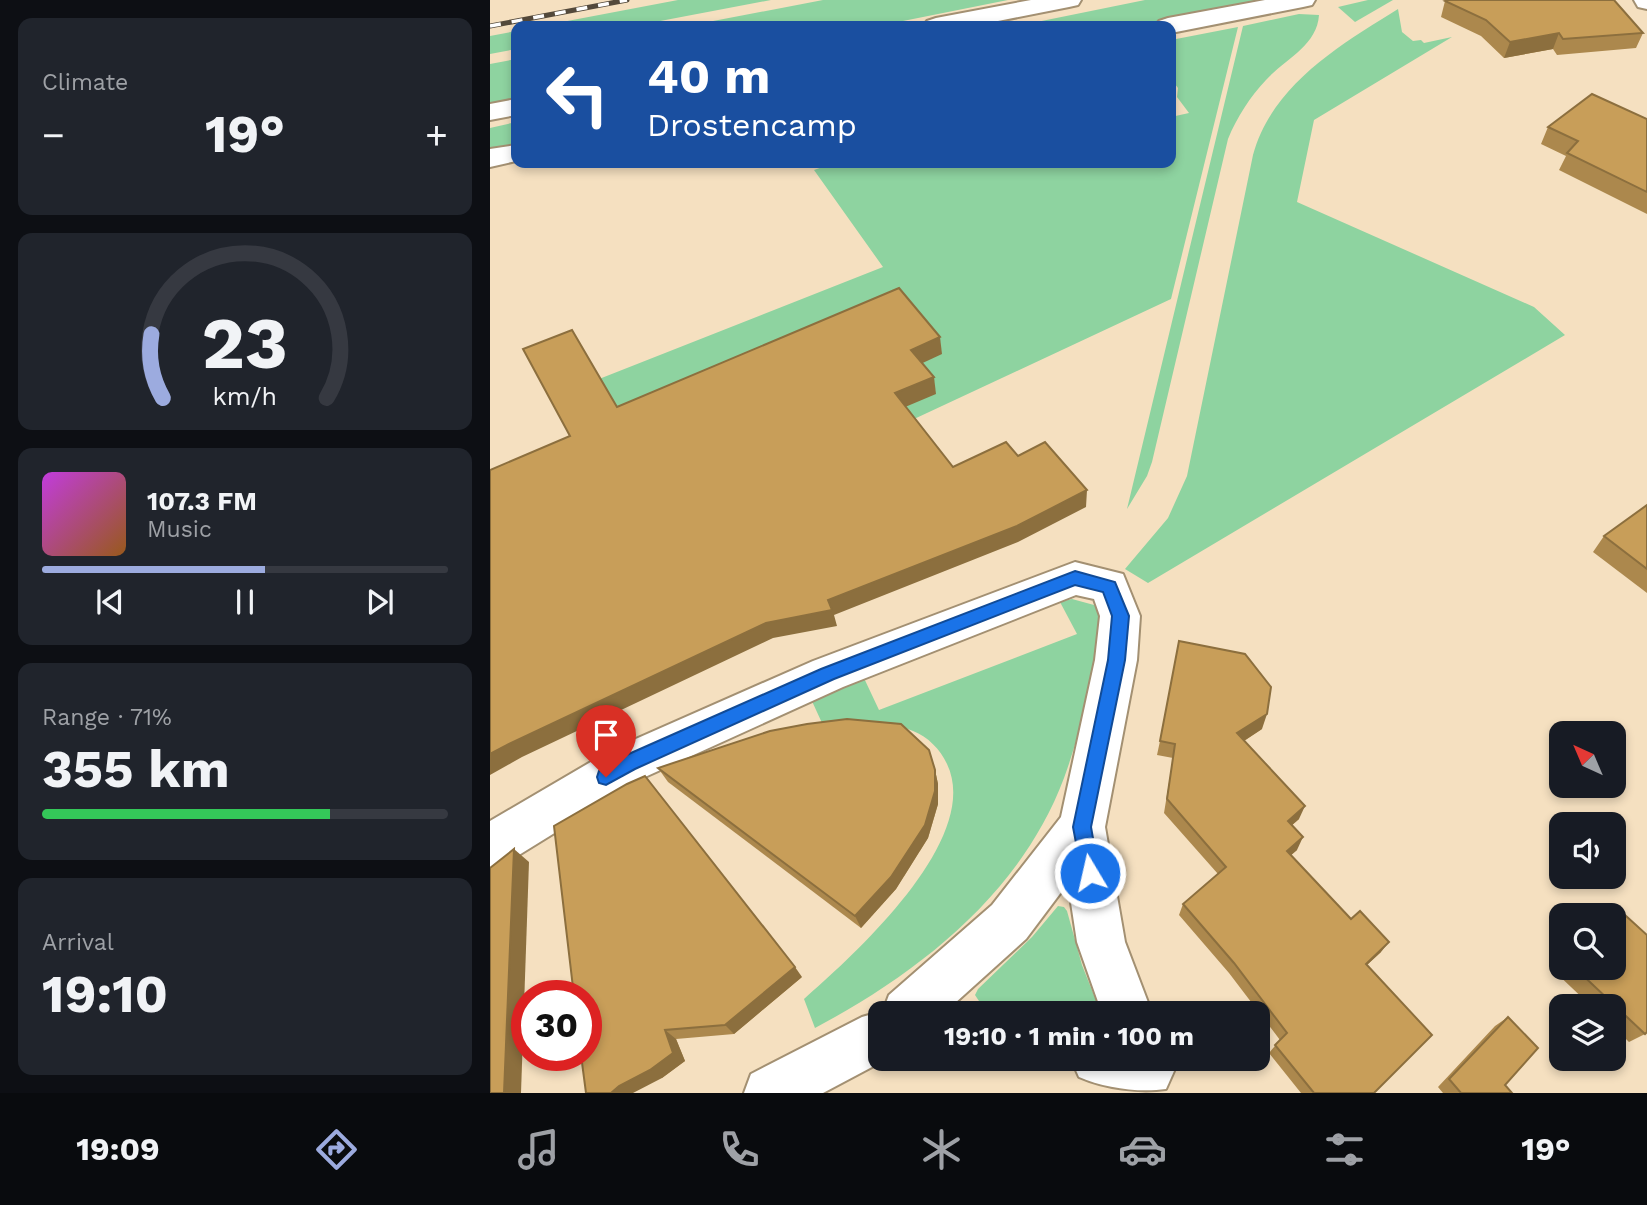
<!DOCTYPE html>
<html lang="en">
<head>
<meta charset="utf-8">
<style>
	body { margin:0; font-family:"Work Sans",sans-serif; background:#20242c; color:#f1f3f6; height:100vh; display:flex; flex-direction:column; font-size:26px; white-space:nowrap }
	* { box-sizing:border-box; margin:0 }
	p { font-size:23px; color:#9ea1a6 }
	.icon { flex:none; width:38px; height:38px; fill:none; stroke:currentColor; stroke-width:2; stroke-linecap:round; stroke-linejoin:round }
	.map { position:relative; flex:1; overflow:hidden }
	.side { display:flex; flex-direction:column; gap:18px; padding:18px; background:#0d0f14; width:490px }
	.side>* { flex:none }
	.hud { position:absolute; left:21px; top:21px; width:665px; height:147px; border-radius:14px; box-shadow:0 4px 10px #0003; background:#1a4fa0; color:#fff; overflow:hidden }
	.needle { width:46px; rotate:316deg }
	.buttons { position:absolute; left:1059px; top:721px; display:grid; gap:14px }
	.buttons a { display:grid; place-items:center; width:77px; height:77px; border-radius:14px; background:#171b24; box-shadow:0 4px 10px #0003; font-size:35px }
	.speed { position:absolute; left:21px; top:980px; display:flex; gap:14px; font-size:35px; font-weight:700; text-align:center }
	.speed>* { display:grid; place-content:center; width:91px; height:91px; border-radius:50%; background:#171b24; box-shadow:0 4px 10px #0003; line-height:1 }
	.speed .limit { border:10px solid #d22; background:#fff; color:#111 }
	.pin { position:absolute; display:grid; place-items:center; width:60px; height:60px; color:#fff; margin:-72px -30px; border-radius:50% 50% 50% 0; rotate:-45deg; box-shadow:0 0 7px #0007 }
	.pin .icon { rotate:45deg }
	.me { position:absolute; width:77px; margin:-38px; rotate:351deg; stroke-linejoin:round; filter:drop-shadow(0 0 5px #0008) }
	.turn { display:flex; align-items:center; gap:24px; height:147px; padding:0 21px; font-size:32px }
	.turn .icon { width:91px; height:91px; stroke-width:2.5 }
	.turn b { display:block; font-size:49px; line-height:60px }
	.big { font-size:52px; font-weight:700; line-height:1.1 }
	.side .card { flex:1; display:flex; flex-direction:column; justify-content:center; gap:10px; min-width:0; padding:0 24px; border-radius:14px; background:#20242c }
	.side .dial { align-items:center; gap:0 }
	.dial svg { height:182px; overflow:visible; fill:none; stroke:#363941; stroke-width:7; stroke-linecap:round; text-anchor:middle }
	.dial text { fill:#f1f3f6; stroke:none }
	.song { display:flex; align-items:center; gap:21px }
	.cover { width:84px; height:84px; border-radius:10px; background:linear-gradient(135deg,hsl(290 70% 55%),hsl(30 70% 35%)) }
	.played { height:7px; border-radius:4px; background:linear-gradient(90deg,#9cabdf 55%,#363941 55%) }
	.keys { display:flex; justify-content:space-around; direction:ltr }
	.heat { display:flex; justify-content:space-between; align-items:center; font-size:38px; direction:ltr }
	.charge { height:10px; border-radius:5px; background:linear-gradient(90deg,#34c759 71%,#363941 0) }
	.trip { position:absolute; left:378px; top:1001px; width:402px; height:70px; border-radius:14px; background:#171b24; box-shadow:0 4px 10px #0003; font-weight:700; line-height:70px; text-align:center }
	.tabs { display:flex; height:112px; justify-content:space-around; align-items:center; background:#090b0e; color:#9ea1a6 }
	.tabs .icon { width:49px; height:49px }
	.tabs .on { color:#9cabdf }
	.tabs b { font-size:32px; color:#f1f3f6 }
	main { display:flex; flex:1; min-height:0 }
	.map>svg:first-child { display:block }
	.green { fill:#8ed3a0 }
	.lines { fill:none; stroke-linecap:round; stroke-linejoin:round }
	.street-casing { stroke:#a39072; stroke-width:4 }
	.secondary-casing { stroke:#a39072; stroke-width:4 }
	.street { fill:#fff; fill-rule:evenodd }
	.secondary { fill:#fff; fill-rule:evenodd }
	.rail-casing { stroke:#53493b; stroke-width:5 }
	.rail { stroke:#fff; stroke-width:3.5; stroke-dasharray:11; stroke-linecap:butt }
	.wall { fill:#ac884d }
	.shaded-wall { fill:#8c6f3e }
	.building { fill:#c89e59; stroke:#8c6f3e; stroke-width:2 }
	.route { fill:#1a73e8; stroke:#114b97; stroke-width:2 }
</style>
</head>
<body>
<main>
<section class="side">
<div class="card"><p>Climate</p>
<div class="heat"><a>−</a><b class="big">19°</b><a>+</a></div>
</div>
<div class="card dial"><svg viewBox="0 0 100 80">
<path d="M14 69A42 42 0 1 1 86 69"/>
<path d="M14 69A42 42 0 0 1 9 41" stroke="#9cabdf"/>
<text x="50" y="56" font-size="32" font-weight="700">23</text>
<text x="50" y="72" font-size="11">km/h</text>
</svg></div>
<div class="card">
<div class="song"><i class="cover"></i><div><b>107.3 FM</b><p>Music</p></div></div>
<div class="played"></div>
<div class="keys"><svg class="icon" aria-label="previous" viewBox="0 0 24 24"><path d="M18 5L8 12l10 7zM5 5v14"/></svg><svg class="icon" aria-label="pause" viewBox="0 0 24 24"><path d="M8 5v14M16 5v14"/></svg><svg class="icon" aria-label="next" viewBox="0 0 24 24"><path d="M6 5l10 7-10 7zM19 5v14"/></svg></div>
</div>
<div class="card"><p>Range · 71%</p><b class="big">355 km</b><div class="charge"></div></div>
<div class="card"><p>Arrival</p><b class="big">19:10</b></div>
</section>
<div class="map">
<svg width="1157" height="1093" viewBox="0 0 1157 1093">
	<rect width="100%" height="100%" fill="#f5e0c0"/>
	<g class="green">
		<polygon points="188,0 281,0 144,26 51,26"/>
		<polygon points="333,0 518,0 388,26 197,26"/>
		<polygon points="655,0 779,0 640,26 527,26"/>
		<polygon points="878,0 903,0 865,22 848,7"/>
		<path d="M908,9L912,32L923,41L931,40L934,43L962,37L824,120L807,202L1044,307L1075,335L658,583L635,569L678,518L697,476L763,155C782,85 850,45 908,9Z"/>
		<path d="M809,14L829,15C827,46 795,59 776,80C760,97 747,117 738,139L662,462L657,476L637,509L753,26Z"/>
		<polygon points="748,27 681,299 148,548 71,394 393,267 324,170 344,163 681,163 681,117 699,113 687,97 688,88 681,79 681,40"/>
		<polygon points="26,31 26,49 0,54 0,36"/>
		<polygon points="26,59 26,98 0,103 0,64"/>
		<polygon points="26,122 26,146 0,151 0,128"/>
		<path d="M582,599L604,605L614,619C603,672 593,726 574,778C531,893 430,972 325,1028L314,999C364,955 493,839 457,764C450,749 438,737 423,731C397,720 361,724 332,723L321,699L373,676L389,710L587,634L570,602Z"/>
		<polygon points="568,906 574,907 577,911 592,965 611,1013 563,1013 491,1004 485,995 488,989 542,937"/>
	</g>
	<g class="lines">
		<g class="street-casing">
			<g id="street">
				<polygon points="775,0 825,0 822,5 813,7 681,33 681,26 665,26 669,21 678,18"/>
				<polygon points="1144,0 1157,0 1157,9 1148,7"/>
				<polygon points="26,145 26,161 0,167 0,149"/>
				<polygon points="585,562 633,574 650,616 647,660 615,827 635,942 662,1013 612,1013 587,942 578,883 536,939 454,1013 390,1013 390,1059 397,1059 333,1093 254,1093 261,1074 372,1017 393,1011 399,995 502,905 571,817 605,660 610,616 604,599 586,595 353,687 155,777 16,863 0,870 0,821 123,749 323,661"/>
				<path d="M581,1059H679L684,1071L676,1089C649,1093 614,1088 589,1077Z"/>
			</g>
		</g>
		<g class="secondary-casing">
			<g id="secondary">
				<polygon points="541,0 591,0 588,5 579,7 483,26 433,26 437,21 446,18"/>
				<polygon points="26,99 26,115 0,120 0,104"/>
			</g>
		</g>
		<use href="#street" class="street"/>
		<use href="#secondary" class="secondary"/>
		<g class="rail-casing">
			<polyline id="rail" points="0,26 137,0"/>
		</g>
		<use href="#rail" class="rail"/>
	</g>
	<g class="wall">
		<polygon points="955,1 1153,33 1146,48 1067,55 1063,49 1014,58 991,36 951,17"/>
		<polygon points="1157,119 1157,214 1069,170 1076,156 1051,144 1058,127"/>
		<polygon points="1157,505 1157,593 1103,552 1114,536"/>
		<polygon points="772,729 754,741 809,819 802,825 807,850 801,855 891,952 877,965 884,1093 811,1093 779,1053 790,1040 739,973 689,915 693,904 728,874 674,813 683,758 667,755 670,741"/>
		<polygon points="168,768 445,770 448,784 448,804 438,838 406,889 371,928 178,782"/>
		<polygon points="1124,905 1155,1034 1139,1042 1124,1027 1124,1006 1101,1006 1062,969 1071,959 1071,968 1124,968 1124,915 1111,915"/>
		<polygon points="312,977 244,1034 186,1039 195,1061 172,1078 91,1055"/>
		<polygon points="1018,1017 1015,1085 1022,1093 953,1093 948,1087 1005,1026"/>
	</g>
	<g class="shaded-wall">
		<polygon points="1069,33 1063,49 1014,58 1020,42"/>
		<polygon points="450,337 452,354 424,367 421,350"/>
		<polygon points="444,377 446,394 408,410 405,393"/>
		<polygon points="597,490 596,507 528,542 344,615 347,626 283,638 32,757 0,775 0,754 19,744 276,623 338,600"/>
		<polygon points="777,714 772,729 743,748 747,733"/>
		<polygon points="445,770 448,784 448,804 438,838 406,889 371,928 365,916"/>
		<polygon points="815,806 809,819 792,834 798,821"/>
		<polygon points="813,837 807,850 792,863 797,851"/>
		<polygon points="24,849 39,862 31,1093 14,1093"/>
		<polygon points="899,942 891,952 867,974 876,964"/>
		<polygon points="305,967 312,977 244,1034 235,1025"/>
		<polygon points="175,1030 186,1039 195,1061 172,1078 143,1093 121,1093"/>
	</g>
	<g class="building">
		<polygon points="958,0 1124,0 1153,33 1073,39 1069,33 1020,42 996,20 955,1"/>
		<polygon points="1102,94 1157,119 1157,192 1077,153 1088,141 1058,127"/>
		<polygon points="409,288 450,337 421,350 444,377 405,393 463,467 516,442 528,456 555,442 597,490 527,526 338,600 342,610 276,623 19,744 0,754 0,470 80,436 33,349 82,330 127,407"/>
		<polygon points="1157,505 1157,569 1114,536"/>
		<polygon points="689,641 755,654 781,687 777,714 747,733 815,806 798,821 813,837 797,851 861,919 870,911 899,942 876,964 942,1035 884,1093 824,1093 785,1045 797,1033 744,963 693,904 736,867 677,799 685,744 670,741"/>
		<polygon points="357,719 411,724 439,750 445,770 445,791 435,825 401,877 365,916 168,768 280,731 317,724"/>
		<polygon points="155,776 305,967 235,1025 175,1030 183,1053 160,1070 129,1086 121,1093 96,1093 91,1055 96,1055 96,996 84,996 64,826 137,784"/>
		<polygon points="24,849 14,1093 0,1093 0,868"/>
		<polygon points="1124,905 1157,935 1157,1032 1155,1034 1085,968 1124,968 1124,915 1115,915"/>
		<polygon points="1018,1017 1048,1048 1015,1085 1022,1093 971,1093 959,1079"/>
	</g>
	<polygon class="route" points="585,571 625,582 639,616 635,660 601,827 609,873 606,880 600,882 593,880 583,827 618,660 622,616 613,592 585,585 344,679 145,769 116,785 109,783 107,777 109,771 132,757 331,669"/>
</svg>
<div class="buttons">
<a><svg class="needle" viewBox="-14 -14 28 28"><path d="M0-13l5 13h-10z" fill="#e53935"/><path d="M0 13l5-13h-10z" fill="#9ea1a6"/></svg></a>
<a><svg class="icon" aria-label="sound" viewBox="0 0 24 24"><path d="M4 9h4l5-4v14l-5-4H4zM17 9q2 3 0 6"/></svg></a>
<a><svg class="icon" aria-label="search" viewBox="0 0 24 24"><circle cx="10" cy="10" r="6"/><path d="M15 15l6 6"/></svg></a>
<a><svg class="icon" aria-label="layers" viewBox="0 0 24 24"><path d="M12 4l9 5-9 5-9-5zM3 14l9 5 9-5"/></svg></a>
</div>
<div class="speed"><div class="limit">30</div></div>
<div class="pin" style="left:116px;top:777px;background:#d93025"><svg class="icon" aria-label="arrive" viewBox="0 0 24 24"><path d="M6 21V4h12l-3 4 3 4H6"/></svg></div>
<svg class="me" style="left:600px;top:873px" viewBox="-20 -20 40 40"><circle r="17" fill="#1a73e8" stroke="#fff" stroke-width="3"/><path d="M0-11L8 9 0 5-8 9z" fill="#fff"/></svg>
<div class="trip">19:10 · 1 min · 100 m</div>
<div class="hud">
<div class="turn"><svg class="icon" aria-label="left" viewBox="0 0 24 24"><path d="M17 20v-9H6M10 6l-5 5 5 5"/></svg><div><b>40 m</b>Drostencamp</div></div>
</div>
</div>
</main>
<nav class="tabs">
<b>19:09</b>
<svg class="icon on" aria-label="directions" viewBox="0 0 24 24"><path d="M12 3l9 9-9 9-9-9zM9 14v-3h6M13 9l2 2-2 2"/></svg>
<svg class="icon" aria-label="music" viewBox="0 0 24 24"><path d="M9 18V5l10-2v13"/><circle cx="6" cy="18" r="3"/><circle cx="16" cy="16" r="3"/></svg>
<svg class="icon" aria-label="phone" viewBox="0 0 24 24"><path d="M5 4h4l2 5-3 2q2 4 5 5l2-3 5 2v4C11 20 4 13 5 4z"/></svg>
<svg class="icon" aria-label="climate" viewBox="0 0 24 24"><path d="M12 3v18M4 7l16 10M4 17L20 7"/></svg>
<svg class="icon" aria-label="car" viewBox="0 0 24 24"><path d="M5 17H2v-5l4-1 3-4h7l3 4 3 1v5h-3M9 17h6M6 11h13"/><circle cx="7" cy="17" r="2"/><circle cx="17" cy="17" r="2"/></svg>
<svg class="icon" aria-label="filters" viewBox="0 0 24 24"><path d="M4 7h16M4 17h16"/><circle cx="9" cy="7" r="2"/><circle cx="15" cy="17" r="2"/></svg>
<b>19°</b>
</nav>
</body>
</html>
